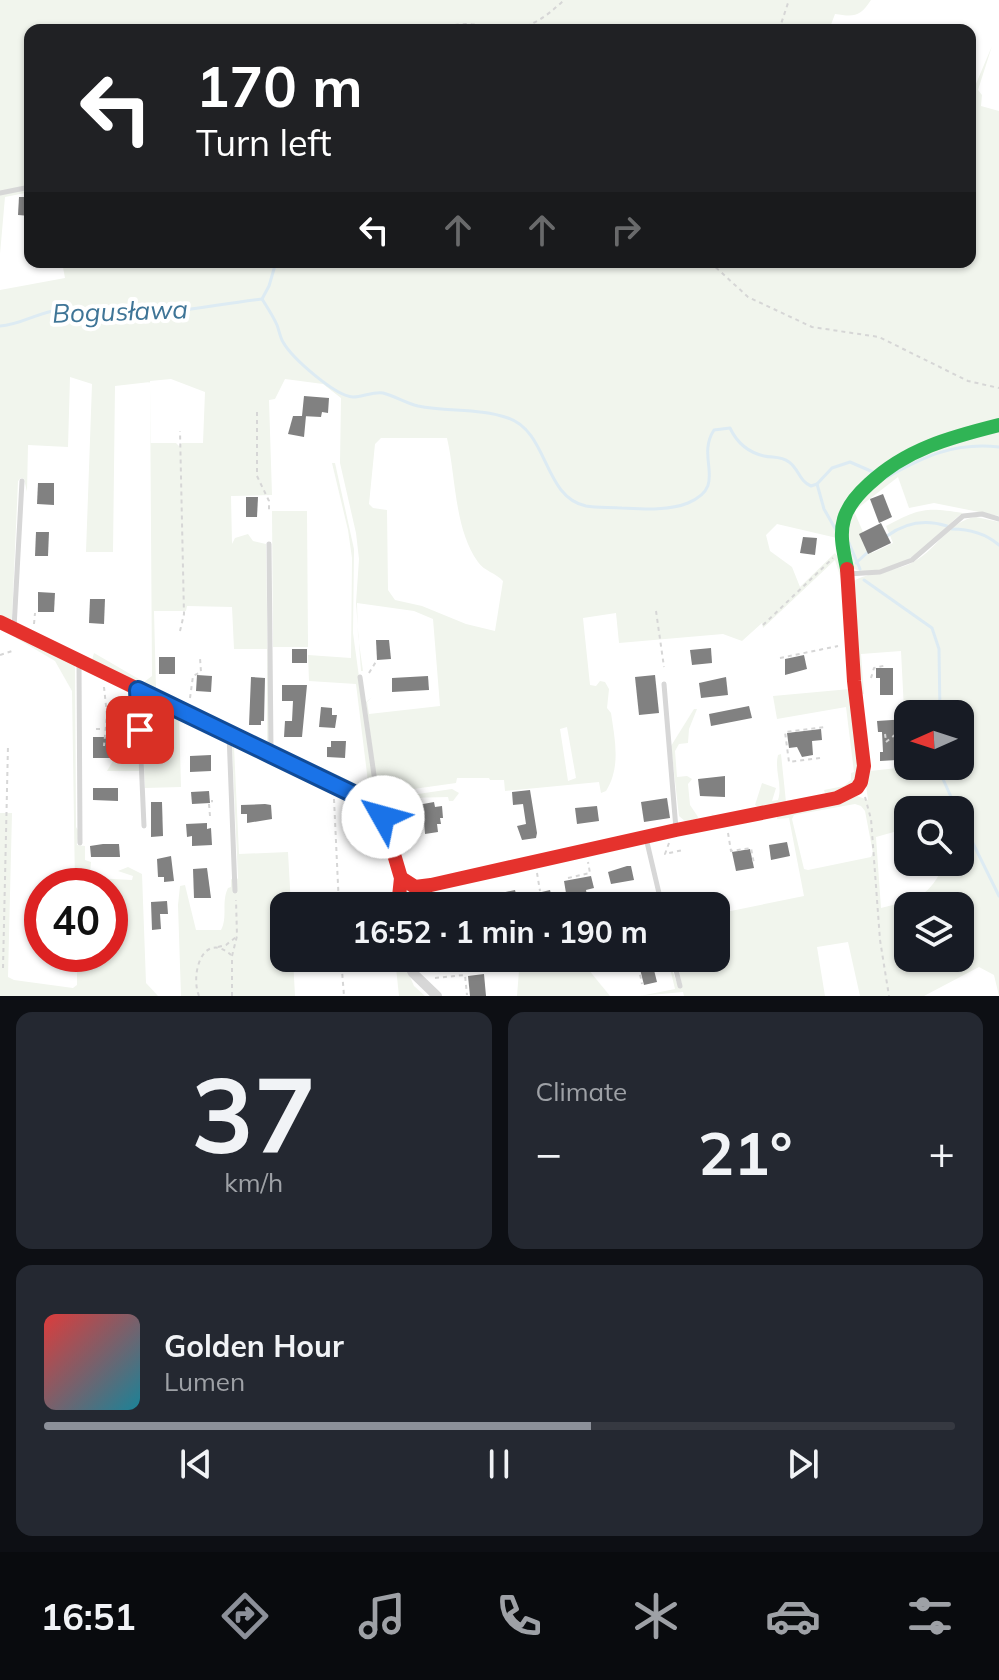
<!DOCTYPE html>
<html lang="en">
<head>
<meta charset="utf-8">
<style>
	body { margin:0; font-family:Mulish,sans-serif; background:#242831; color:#f1f3f6; height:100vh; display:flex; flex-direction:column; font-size:30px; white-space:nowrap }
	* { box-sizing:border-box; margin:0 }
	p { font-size:26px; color:#9ea1a6 }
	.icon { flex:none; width:44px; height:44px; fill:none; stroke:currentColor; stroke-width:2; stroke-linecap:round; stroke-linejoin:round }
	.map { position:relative; height:996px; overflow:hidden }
	.details { display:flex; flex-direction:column; gap:16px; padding:16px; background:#0d0f14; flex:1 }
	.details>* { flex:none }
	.hud { position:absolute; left:24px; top:24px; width:952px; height:244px; border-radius:16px; box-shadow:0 2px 6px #0004; background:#202124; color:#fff; overflow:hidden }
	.needle { width:52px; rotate:267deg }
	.controls { position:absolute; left:894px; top:700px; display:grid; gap:16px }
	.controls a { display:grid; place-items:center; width:80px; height:80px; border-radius:16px; background:#171b24; box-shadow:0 2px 6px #0004; font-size:40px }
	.speed { position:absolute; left:24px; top:868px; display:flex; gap:16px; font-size:40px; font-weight:700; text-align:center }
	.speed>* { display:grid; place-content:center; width:104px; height:104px; border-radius:50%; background:#171b24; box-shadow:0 2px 6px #0004; line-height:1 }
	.speed .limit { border:12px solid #d22; background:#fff; color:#111 }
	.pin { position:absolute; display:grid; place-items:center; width:68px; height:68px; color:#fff; margin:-34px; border-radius:16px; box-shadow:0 4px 12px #0006 }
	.me { position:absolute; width:88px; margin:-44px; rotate:308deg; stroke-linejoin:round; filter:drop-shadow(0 0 6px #0008) }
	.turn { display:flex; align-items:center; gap:28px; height:168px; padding:0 40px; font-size:36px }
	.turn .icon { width:104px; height:104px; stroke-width:2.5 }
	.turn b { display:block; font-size:56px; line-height:68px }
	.lanes { display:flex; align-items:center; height:76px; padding:0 40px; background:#0003; justify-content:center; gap:40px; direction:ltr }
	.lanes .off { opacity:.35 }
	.big { font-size:60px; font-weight:700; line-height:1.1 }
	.details .tile { flex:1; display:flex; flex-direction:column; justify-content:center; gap:12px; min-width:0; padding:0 28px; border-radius:16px; background:#242831 }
	.details .dial { align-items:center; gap:0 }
	.dial b { font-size:104px; line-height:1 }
	.song { display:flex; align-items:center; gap:24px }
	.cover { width:96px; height:96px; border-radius:12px; background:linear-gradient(135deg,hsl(0 70% 55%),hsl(190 70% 35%)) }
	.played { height:8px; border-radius:4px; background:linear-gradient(90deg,#8c9099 60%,#363941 60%) }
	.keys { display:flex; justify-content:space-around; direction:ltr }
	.heat { display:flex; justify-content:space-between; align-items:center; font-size:44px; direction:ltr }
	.details .tiles { flex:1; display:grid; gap:16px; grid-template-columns:1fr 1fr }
	.tile:last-child { grid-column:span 2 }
	.trip { position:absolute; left:270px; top:892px; width:460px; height:80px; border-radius:16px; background:#171b24; box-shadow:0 2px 6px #0004; font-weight:700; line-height:80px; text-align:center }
	.dock { display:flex; height:128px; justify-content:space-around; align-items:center; background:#090b0e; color:#9ea1a6 }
	.dock .icon { width:56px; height:56px }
	.dock .selected { color:#8c9099 }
	.dock b { font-size:36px; color:#f1f3f6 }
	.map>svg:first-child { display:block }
	.green { fill:#f1f5ed; fill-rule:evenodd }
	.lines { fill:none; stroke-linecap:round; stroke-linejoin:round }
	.stream { stroke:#ddebf3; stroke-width:3 }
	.building { fill:#818181 }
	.path { stroke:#d6d6d6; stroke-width:2; stroke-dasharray:4 4; stroke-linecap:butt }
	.lane { stroke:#d7d7d7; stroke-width:5 }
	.street { stroke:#d7d7d7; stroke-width:10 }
	.fast { stroke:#30b455; stroke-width:14 }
	.jam { stroke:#e5322d; stroke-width:14 }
	.route-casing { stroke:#114b97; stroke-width:20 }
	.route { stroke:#1a73e8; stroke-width:14 }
	.labels { text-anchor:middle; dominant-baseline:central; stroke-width:8; stroke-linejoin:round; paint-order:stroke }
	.water-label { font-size:26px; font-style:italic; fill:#3f7597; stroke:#fff }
</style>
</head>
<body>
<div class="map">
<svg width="999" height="996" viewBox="0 0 999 996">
	<rect width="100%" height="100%" fill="#fff"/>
	<g class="green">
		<path d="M0,0H871C860,17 854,17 835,14L829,30H30V192L5,197L0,254Z"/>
		<path d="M992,46L978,90L982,95L981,106L999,111V419C952,434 898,441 865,482C853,498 846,521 837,538L777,524L766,535L770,551L792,567L800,587L835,553L841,561L848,666L841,579L835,560L763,628L762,623L742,641L723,634L619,643L616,613L583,618L590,685L596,686L600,681L605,682L609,689L607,708L611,713C615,740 621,767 606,791L601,793L599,782L505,791L504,780H490L489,778H457L456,783L378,794L366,702L372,697L367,702L369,714L440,706L433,619L414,611L357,603L358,636L363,671H361L356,603L359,559L356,533L340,463L341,398L323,384L285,379L275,399L269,400L272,495L231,496L232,544L235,538L248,534L253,541L266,544L269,744L267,746L244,737V732L267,743V649H234L232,607L187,606L186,611H154L156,689L175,697L173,700L92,660L94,653L144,682L152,676L150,382L115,386L113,552H86L92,384L70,377L68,447L28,445L27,492L24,479L21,478L18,481L12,618L10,621L0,618V290L65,278L62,262H970V98ZM171,379L205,392L203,443H182L179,446L176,443H150V381ZM381,438H447C456,476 454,529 478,562C484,571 496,573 503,581L495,631L466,624L422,606L395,600L388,590L387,510L373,508L369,504L375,444ZM567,727L576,778L568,781L560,729Z"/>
		<path d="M999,431V516L934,503L909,508L898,477L854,511L872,553L893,543L886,526C920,508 926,507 963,513C952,520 945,530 936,539C917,557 880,578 854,569C842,553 847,529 849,510L900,462L947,443Z"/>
		<polygon points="332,463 335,463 354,549 353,633 373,779 374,790 371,797 323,775 321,767 369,790 356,684 309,681 308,655 351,658 352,558 348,530"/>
		<polygon points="272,511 307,511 308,647 273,647"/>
		<path d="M976,517L999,522V996L994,975L979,967L924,996H860L848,942L817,947L825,996H684L683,992L640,996L675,989L668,960L679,988L682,987L677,958H716V914L804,896L789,818L777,819V813L857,796L868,800L866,785L870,771L915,766H960V714H918V709L904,710L901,651L861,654L864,694L857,693L854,581C867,572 897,572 915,561C937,549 950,520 976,517ZM855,804L861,806L865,811L873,853L871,857L808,870L804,869L792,819L794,815ZM908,810H960V862H946C927,899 920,898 881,908L876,837L908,828ZM908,906H960V958H908Z"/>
		<polygon points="18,635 75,663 76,827 79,832 77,845 85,846 85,860 91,862 90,875 93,878 132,880 133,876 118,871 128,867 142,874 146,983 158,996 0,996 0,813 12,813 8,977 14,980 73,988 77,985 77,954 110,954 110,886 75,886 72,691 55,661 16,638"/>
		<polygon points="850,689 859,759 857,783 826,797 824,790 844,786 851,780 851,773 854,772 846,707 777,719 773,696"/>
		<polygon points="143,696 179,713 181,787 145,788 141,700"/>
		<polygon points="694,709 697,709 689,729 688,743 679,744 675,751 677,777 687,776 692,779 688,784 690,805 698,817 697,819 685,821 679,816 671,746"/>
		<path d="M235,739L251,749L249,753L234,747L239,854L288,852L291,906H284V958H293L295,996H181L178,905L180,886L185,885L196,930H221C228,917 221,902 228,888L231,887V879L236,881L238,878L232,745Z"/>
		<polygon points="127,750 138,751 139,771 107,771 117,754"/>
		<path d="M781,754L786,802L716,819L711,814L716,816L758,807L755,805L762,783L776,788L772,801L778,800C783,786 774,770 778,755Z"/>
		<polygon points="452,789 459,793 453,801 449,801 448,797 409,798 400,804 391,802 393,810 383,812 377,800"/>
		<polygon points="395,958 402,958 414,986 425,996 399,996"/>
		<polygon points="520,958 579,958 610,996 517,996"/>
	</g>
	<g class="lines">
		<g class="stream">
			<polyline points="262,299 269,286 276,262"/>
			<path d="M0,326C21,325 38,312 59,310C85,307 108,315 133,315C176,313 219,304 262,299C267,307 273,316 277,325C279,330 280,337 283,342C292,358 335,396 353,397C363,397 374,391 383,393C395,396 405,403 418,406C447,412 480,408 508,418C549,432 543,497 586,506C597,508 610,507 622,508C643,509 668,511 688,503C729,486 695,459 714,430L730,428C737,443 747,452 764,456C773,458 781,456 789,462C799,469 799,481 811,486L817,484L832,468L850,462L873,472"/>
			<path d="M886,478C924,456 955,442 999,447"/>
			<polyline points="817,484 824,509 836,530"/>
			<path d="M952,529C970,529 985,533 999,545"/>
			<path d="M887,536C906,522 925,519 947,526"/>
			<polyline points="849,543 860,569"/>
			<polyline points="856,563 869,551"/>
			<polyline points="864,580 932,628 939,649 940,714"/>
			<polyline points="937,766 957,810"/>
			<polyline points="960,817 999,896"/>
		</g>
	</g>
	<g class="building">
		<polygon points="19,197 30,197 30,216 18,215"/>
		<polygon points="304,396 329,398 328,413 322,412 321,417 302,416"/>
		<polygon points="293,416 306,416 304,437 288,434"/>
		<polygon points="38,483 54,483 54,505 37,504"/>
		<polygon points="883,494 892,517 879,523 870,499"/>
		<polygon points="246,497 258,497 257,517 246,517"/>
		<polygon points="881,523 891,543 868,554 859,534"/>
		<polygon points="36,532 49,532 48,556 35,556"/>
		<polygon points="803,537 817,538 815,555 800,553"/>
		<polygon points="38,592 55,593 54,612 38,612"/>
		<polygon points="90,599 105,599 104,624 89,623"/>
		<polygon points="376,640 389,640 391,659 377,660"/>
		<polygon points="711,648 712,663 692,665 690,650"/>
		<rect x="292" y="649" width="15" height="14"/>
		<polygon points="804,655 807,669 785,675 785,659"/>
		<rect x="159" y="657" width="16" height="17"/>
		<polygon points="876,668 893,668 893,695 880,695 880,678 876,678"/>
		<polygon points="197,675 212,676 211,692 196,691"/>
		<polygon points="655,675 659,713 639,715 635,677"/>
		<polygon points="428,676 429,690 392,692 392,678"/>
		<polygon points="251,677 265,678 264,721 261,721 261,725 249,725"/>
		<polygon points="726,677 728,695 701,698 699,683"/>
		<polygon points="282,685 307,685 302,737 284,737 285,721 292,721 293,701 282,701"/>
		<polygon points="749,706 752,718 711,726 709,714"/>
		<polygon points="321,707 332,708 332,715 337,715 335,728 319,727"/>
		<polygon points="112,714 127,715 126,733 107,733 107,721 111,721"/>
		<polygon points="907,719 908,731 895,731 897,760 880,761 880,752 883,752 882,732 878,732 877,721"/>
		<polygon points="821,729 822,740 812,741 813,755 802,757 797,747 789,748 787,733"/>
		<rect x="93" y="737" width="18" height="21"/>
		<polygon points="331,741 346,741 345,758 327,757 327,747 331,747"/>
		<polygon points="211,755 211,771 190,772 190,756"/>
		<polygon points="725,776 725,797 700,796 698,779"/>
		<polygon points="93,788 118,788 118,801 93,800"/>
		<polygon points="530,790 537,833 536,838 522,840 517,826 526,824 523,804 513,805 512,792"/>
		<polygon points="209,791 210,803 192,804 191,792"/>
		<polygon points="667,798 670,818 644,822 641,802"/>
		<polygon points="151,802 162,802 163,836 151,837"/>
		<polygon points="434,802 435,807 442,806 443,818 440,818 441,824 437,824 438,832 425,834 424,821 420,822 420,817 409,818 407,807"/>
		<polygon points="265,804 271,805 272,819 247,823 247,814 241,814 241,805"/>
		<polygon points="597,806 599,821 577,824 575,808"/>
		<polygon points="207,823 207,829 211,828 212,845 192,846 192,836 187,837 186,824"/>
		<polygon points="787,842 790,856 771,860 769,845"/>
		<polygon points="103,844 119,844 120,857 91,857 90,846"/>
		<polygon points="750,849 754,868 736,871 732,852"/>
		<polygon points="171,856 174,881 164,882 164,877 158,877 157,859"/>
		<polygon points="627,866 631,866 634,880 611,884 608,872"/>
		<polygon points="207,868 211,898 194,898 193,869"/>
		<polygon points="591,876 594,888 586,890 588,901 573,904 571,892 566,893 564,881"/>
		<polygon points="515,890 517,898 550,890 553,902 544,906 494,906 492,895"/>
		<polygon points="167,901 168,914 160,914 161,929 152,930 151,902"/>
		<polygon points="651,958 657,982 644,985 638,961"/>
		<polygon points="484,974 486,996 470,996 468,976"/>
	</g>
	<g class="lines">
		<g class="path">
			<path d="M450,30L451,26C469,21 485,27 502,29C528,31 546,17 564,0"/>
			<polyline points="779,30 789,0"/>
			<polyline points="710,262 748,297 812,327 879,337 968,381 999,388"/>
			<polyline points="257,412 257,476 269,501 269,513"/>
			<polyline points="656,611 664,667"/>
			<polyline points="34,624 35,613"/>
			<polyline points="763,625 833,558"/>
			<polyline points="180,631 184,614 180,431"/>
			<polyline points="0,655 12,651"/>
			<polyline points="780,658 838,646"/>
			<polyline points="369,673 377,660"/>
			<polyline points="871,678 874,668 887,665"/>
			<polyline points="104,687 107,715 104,746"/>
			<polyline points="190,698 193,676 201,672 200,658"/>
			<polyline points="96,729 104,729"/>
			<polyline points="885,734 886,741"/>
			<polyline points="886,742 896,734"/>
			<polyline points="820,758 789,762 785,732 826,727"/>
			<polyline points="865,797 871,819 880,940 889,996"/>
			<polyline points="334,799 339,906"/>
			<polyline points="210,816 209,804 212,803 212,800"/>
			<polyline points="728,833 731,851 751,848 754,864"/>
			<polyline points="669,843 665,854 683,850"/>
			<polyline points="537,873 540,891"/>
			<polyline points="568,878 590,873 588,862"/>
			<polyline points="218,947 226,945 236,937"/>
			<polyline points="341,958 344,996"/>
			<polyline points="637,959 642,984"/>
			<polyline points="3,968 8,745"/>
			<polyline points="524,971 524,958"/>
			<polyline points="435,978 465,975 467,995"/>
			<path d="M199,996C190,974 203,930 231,955"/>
			<polyline points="232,996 232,956 237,936 236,900"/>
		</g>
		<g class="lane">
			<polyline points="0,193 30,187"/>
			<polyline points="269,544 271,750"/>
			<polyline points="848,574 880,572 912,560 963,516 982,514 999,519"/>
			<polyline points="14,628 22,481"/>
			<polyline points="79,662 80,843"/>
			<polyline points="360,677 375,782 373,802"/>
			<polyline points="664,684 676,829"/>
			<polyline points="138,691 144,826"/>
			<polyline points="229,734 235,891"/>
			<polyline points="646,838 662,906"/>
			<polyline points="673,958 680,986"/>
		</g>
		<polyline class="street" points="405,958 413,973 437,996"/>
		<path class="fast" d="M847,569C844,553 839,536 844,519C848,505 858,494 869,484C906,449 951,437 999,425"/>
		<g class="jam">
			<polyline points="0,622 372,803 383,817 401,878 398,906"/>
			<polyline points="401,878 415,887 431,885 676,830 837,798 857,788 861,782 864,766 854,681 847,569"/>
		</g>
	</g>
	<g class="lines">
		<g class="route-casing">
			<polyline id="route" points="140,730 138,690 372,803 383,817"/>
		</g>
		<use href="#route" class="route"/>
	</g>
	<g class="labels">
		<g class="water-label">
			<text transform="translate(120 311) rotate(-2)">Bogusława</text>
		</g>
	</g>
</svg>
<div class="controls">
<a><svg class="needle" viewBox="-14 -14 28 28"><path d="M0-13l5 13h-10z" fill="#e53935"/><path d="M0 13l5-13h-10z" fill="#9ea1a6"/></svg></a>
<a><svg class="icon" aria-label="search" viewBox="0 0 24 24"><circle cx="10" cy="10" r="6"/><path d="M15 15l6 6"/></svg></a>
<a><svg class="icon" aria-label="layers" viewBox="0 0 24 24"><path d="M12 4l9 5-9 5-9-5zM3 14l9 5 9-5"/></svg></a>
</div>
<div class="speed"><div class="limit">40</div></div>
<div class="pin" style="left:140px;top:730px;background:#d93025"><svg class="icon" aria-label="arrive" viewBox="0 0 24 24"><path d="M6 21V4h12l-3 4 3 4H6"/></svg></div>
<svg class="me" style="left:383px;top:817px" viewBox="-20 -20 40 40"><circle r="19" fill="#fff"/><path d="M0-13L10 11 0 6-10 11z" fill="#1a73e8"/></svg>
<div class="trip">16:52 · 1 min · 190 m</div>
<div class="hud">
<div class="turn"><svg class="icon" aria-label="left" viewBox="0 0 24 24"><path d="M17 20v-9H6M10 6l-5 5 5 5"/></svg><div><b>170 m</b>Turn left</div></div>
<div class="lanes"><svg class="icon" aria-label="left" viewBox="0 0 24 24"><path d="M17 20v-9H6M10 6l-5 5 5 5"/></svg><svg class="icon off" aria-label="ahead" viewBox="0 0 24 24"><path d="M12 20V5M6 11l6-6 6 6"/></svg><svg class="icon off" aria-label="ahead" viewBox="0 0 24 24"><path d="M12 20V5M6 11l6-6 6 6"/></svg><svg class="icon off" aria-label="right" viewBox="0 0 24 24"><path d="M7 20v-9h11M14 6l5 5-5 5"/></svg></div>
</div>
</div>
<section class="details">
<div class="tiles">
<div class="tile dial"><b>37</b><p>km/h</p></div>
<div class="tile"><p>Climate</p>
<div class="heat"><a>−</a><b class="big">21°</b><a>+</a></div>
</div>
<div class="tile">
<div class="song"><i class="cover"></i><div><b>Golden Hour</b><p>Lumen</p></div></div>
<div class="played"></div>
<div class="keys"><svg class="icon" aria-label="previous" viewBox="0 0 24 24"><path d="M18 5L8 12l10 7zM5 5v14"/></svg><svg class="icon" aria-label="pause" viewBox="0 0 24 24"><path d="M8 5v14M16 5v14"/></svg><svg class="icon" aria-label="next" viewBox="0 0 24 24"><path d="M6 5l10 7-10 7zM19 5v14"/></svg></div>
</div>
</div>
</section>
<nav class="dock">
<b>16:51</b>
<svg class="icon selected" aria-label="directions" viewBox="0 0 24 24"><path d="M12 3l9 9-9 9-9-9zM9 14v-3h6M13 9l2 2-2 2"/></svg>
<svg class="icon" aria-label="music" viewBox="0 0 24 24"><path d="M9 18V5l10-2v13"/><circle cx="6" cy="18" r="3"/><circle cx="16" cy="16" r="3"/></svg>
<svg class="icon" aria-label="phone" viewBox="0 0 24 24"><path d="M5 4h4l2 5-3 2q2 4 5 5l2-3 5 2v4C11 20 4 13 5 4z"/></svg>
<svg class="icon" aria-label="climate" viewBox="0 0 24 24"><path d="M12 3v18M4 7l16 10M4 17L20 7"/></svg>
<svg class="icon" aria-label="car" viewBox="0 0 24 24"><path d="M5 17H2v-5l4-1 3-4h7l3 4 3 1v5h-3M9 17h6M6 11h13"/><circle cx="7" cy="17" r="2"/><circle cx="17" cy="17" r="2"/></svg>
<svg class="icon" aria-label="filters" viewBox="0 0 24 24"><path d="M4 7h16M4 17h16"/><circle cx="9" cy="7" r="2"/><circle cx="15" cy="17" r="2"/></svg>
</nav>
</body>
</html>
